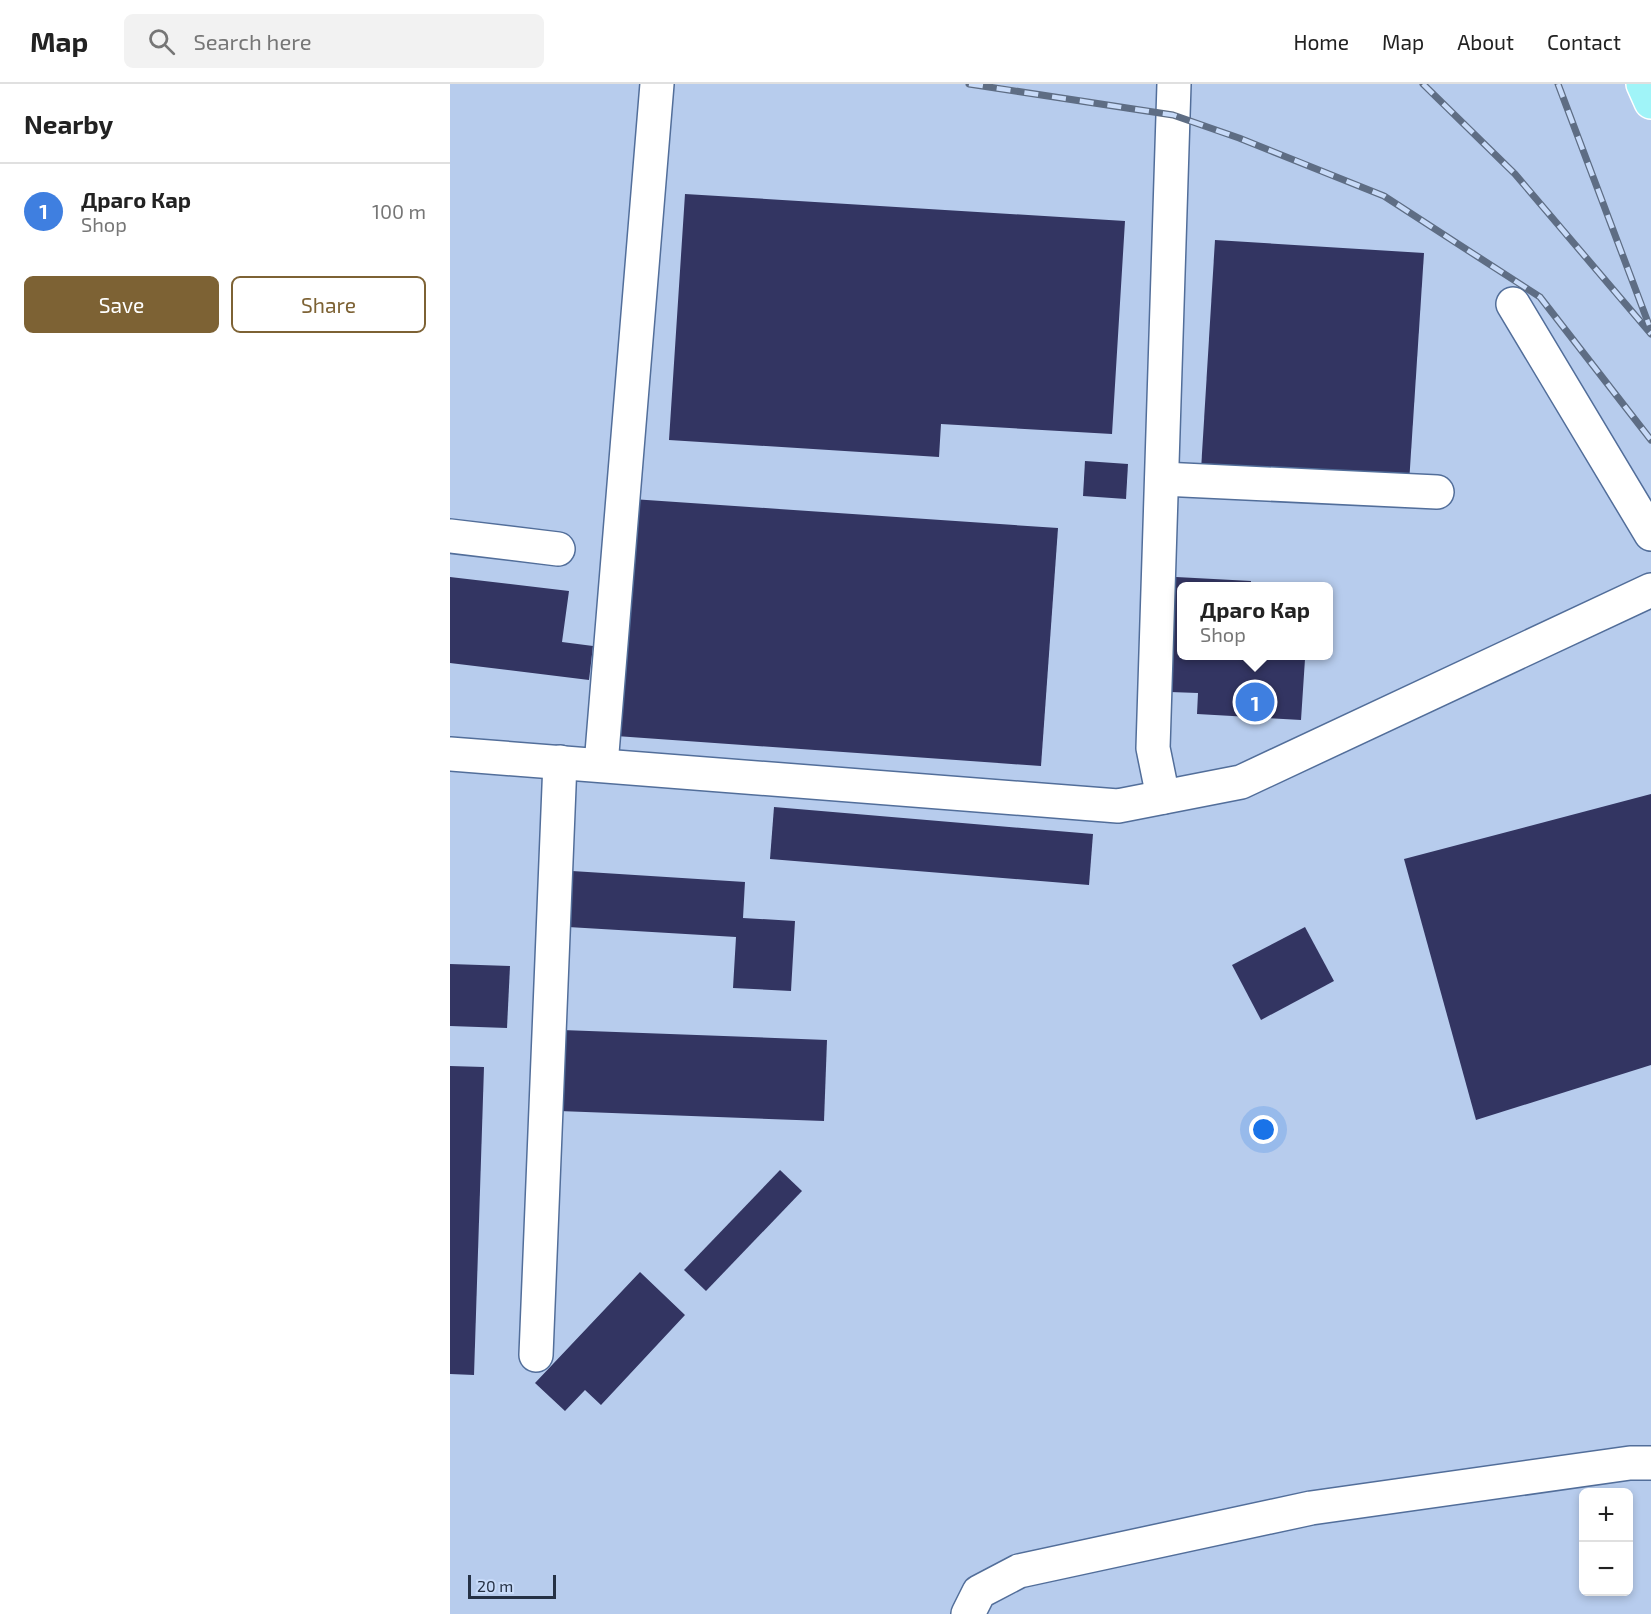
<!DOCTYPE html>
<html lang="en">
<head>
<meta charset="utf-8">
<style>
  :root { --surface:#fff; --page:#f2f2f2; --text:#222; --muted:#767676; --line:#e0e0e0; --accent:#7d6234 }
  body { margin:0; font-family:"Exo 2",sans-serif; background:var(--page); color:var(--text) }
  .controls { position:absolute; right:18px; bottom:18px; display:grid; overflow:hidden; border-radius:9px; box-shadow:0 3px 9px #0003 }
  .controls button { width:54px; height:54px; display:grid; place-items:center; padding:0; border:0; border-bottom:2px solid var(--line); background:var(--surface); color:var(--text); font:30px sans-serif }
  .scale { position:absolute; left:18px; bottom:15px; width:88px; box-sizing:border-box; padding-left:6px; border:3px solid #253145; border-top:0; font-size:16px; line-height:21px; white-space:nowrap; color:#253145; -webkit-text-stroke:4px #c8dbf9; paint-order:stroke }
  .you { position:absolute; left:814px; top:1046px; width:21px; height:21px; margin:-15px; border:4px solid #fff; border-radius:50%; background:#1a73e8; box-shadow:0 0 0 9px #1a73e833 }
  .badge { display:grid; place-items:center; width:39px; height:39px; border-radius:50%; background:var(--accent); color:#fff; font-size:20px; font-weight:700 }
  .pin { position:absolute; translate:-50% -50%; border:3px solid #fff; box-shadow:0 2px 6px #0006 }
  .popup { position:absolute; left:727px; top:498px; width:156px; height:78px; box-sizing:border-box; display:grid; place-content:center; border-radius:9px; background:var(--surface); filter:drop-shadow(0 2px 4px #0005); font-size:20px; white-space:nowrap; color:var(--muted) }
  .popup b { font-size:22px; color:var(--text) }
  .popup::after { content:''; position:absolute; left:50%; top:100%; margin-left:-12px; border:12px solid transparent; border-top-color:var(--surface) }
  .list { margin:0; padding:0; list-style:none }
  h2 { display:flex; justify-content:space-between; align-items:center; height:78px; margin:0; padding:0 24px; font-size:26px }
  h2 small { font-size:20px; font-weight:400; color:var(--muted) }
  .list li { display:grid; grid-template-columns:39px 1fr auto; gap:18px; align-items:center; box-sizing:border-box; height:96px; padding:0 24px; border-top:2px solid var(--line) }
  .list b { display:block; font-size:22px; white-space:nowrap }
  .list p { margin:0; font-size:20px; white-space:nowrap; color:var(--muted) }
  .list em { font-size:20px; font-style:normal; color:var(--muted) }
  .actions { display:flex; gap:12px; padding:18px 24px }
  .actions a { flex:1; padding:14px 0; border:2px solid var(--accent); border-radius:9px; text-align:center; font-size:21px; color:var(--accent) }
  .actions .main { background:var(--accent); color:#fff }
  .icon { flex:none; width:33px; height:33px; fill:none; stroke:currentColor; stroke-width:2; stroke-linecap:round; stroke-linejoin:round }
  .map { position:relative; flex:none; width:1201px; height:1530px; overflow:hidden }
  header { display:flex; align-items:center; gap:36px; box-sizing:border-box; height:84px; padding:0 30px; background:var(--surface); border-bottom:2px solid var(--line) }
  header strong { font-size:28px }
  nav { display:flex; gap:33px; margin-inline-start:auto; font-size:21px }
  .search { width:420px; height:54px; background:var(--page); display:flex; align-items:center; gap:15px; box-sizing:border-box; padding:0 21px; border-radius:9px; color:var(--muted); font-size:22px }
  main { display:flex }
  aside { flex:1; background:var(--surface) }
  .map>svg:first-child { display:block }
  .built { fill:#b7cced; fill-rule:evenodd }
  .building { fill:#333562 }
  .lines { fill:none; stroke-linecap:round; stroke-linejoin:round }
  .minor-casing { stroke:#526e9a; stroke-width:36 }
  .major-casing { stroke:#fff; stroke-width:36 }
  .minor { stroke:#fff; stroke-width:33 }
  .major { stroke:#a0f4f8; stroke-width:33 }
  .rail-casing { stroke:#5e6d84; stroke-width:7 }
  .rail { stroke:#c8dbf9; stroke-width:4.5; stroke-dasharray:14; stroke-linecap:butt }
</style>
</head>
<body>
<header>
<strong>Map</strong>
<div class="search"><svg class="icon" aria-label="search" viewBox="0 0 24 24"><circle cx="10" cy="10" r="6"/><path d="M15 15l6 6"/></svg>Search here</div>
<nav><a>Home</a><a>Map</a><a>About</a><a>Contact</a></nav>
</header>
<main>
<aside>
<h2>Nearby<small></small></h2>
<ul class="list">
<li><span class="badge" style="background:#3f7fe0">1</span><div><b>Драго Кар</b><p>Shop</p></div><em>100 m</em></li>
</ul>
<div class="actions"><a class="main">Save</a><a>Share</a></div>
</aside>
<div class="map">
<svg width="1201" height="1530" viewBox="0 0 1201 1530">
  <rect width="100%" height="100%" fill="#c8dbf9"/>
  <path class="built" d="M0 0H1201V1530H0ZM732 502H878V572H732ZM1134 1408H1178V1508H1134Z"/>
  <g class="building">
    <polygon points="235,110 675,137 662,350 491,340 489,373 219,356"/>
    <polygon points="765,156 974,169 959,399 751,386"/>
    <polygon points="635,377 678,380 676,415 633,412"/>
    <polygon points="182,415 608,444 591,682 166,652"/>
    <polygon points="0,493 119,507 112,558 143,562 139,596 0,579"/>
    <polygon points="726,493 801,497 801,502 732,502 732,572 797,572 855,575 851,636 747,630 748,609 720,608"/>
    <polygon points="1201,710 1201,981 1026,1036 954,775"/>
    <polygon points="324,723 643,750 639,801 320,775"/>
    <polygon points="122,787 295,798 293,834 345,837 341,907 283,904 286,853 118,843"/>
    <polygon points="855,843 884,897 811,936 782,881"/>
    <polygon points="0,880 60,882 57,944 0,942"/>
    <polygon points="112,946 377,956 374,1037 109,1027"/>
    <polygon points="0,982 34,983 24,1291 0,1290"/>
    <polygon points="330,1086 352,1107 256,1207 234,1186"/>
    <polygon points="190,1188 235,1231 151,1321 135,1306 115,1327 85,1299"/>
  </g>
  <g class="lines">
    <g class="minor-casing">
      <g id="minor">
        <polyline points="1063,220 1201,450"/>
        <polyline points="712,395 987,408"/>
        <polyline points="0,452 108,465"/>
        <polyline points="0,670 668,722 791,698 1201,506"/>
        <polyline points="151,681 207,0"/>
        <polyline points="713,713 703,664 724,0"/>
        <polyline points="86,1271 110,678"/>
        <polyline points="518,1530 529,1508 569,1487 861,1424 1180,1379 1201,1379"/>
      </g>
    </g>
    <g class="major-casing">
      <polyline id="major" points="1193,0 1201,18"/>
    </g>
    <use href="#minor" class="minor"/>
    <use href="#major" class="major"/>
    <g class="rail-casing">
      <g id="rail">
        <polyline points="519,0 723,31 789,54 934,112 1090,213 1201,356"/>
        <polyline points="973,0 1065,90 1201,250"/>
        <polyline points="1108,0 1199,241"/>
      </g>
    </g>
    <use href="#rail" class="rail"/>
  </g>
</svg>
<div class="controls">
<button>+</button>
<button>−</button>
</div>
<div class="scale">20 m</div>
<div class="you"></div>
<div class="pin badge" style="left:805px;top:618px;background:#3f7fe0">1</div>
<div class="popup"><b>Драго Кар</b>Shop</div>
</div>
</main>
</body>
</html>
